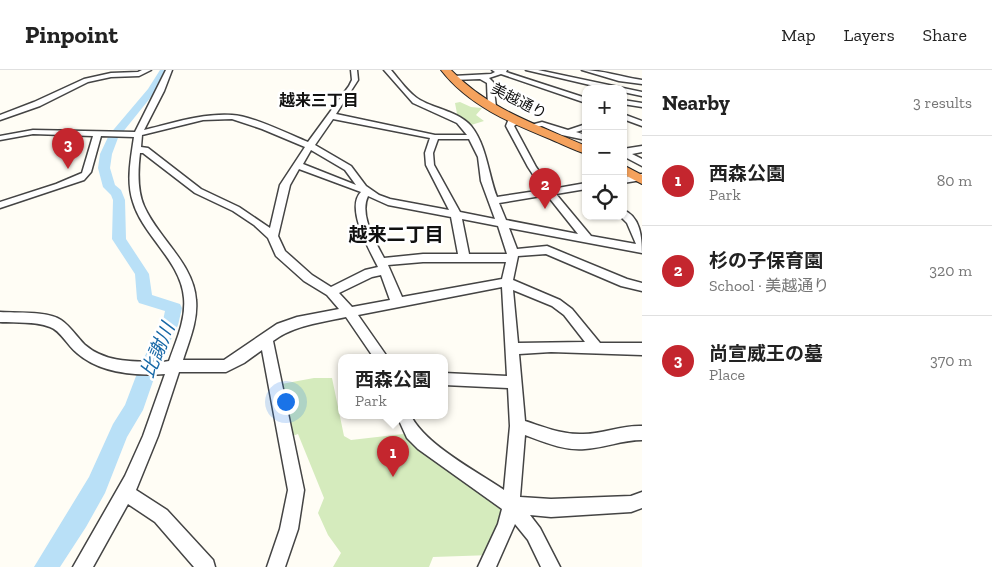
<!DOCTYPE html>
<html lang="en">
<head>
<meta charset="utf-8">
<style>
  :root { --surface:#fff; --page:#f6f6f6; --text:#222; --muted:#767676; --line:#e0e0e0; --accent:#c4262e }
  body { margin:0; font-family:"Zilla Slab","Noto Sans JP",serif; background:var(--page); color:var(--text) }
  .controls { position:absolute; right:15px; top:15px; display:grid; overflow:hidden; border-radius:10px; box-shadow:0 1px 4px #0004 }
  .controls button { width:45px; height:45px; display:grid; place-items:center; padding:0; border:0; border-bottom:1px solid var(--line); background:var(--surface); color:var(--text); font:25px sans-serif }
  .you { position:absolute; left:285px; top:331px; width:18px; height:18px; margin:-12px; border:4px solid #fff; border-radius:50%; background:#1a73e8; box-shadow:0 0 0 8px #1a73e833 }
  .badge { display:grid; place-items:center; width:32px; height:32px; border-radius:50%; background:var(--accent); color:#fff; font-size:16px; font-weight:700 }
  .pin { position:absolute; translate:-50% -41px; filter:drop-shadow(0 1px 2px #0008) }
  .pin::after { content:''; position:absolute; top:26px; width:18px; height:15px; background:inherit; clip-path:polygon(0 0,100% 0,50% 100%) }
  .popup { position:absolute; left:338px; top:284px; width:110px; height:65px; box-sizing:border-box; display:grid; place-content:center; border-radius:10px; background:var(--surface); filter:drop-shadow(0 1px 4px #0005); font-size:16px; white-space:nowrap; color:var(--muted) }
  .popup b { font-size:19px; color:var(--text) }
  .popup::after { content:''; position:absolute; left:50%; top:100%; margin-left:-10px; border:10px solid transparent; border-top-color:var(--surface) }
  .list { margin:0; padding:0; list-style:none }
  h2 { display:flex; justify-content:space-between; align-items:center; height:65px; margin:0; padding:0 20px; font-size:21px }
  h2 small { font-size:16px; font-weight:400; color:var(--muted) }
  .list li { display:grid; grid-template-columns:32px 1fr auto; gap:15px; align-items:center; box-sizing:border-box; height:90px; padding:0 20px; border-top:1px solid var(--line) }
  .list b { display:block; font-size:19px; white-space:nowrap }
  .list p { margin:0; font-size:16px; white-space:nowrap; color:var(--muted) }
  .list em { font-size:16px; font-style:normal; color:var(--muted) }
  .icon { flex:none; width:28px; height:28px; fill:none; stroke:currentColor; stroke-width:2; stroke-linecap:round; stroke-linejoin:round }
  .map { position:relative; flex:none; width:642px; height:497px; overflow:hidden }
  header { display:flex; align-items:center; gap:30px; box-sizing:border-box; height:70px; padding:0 25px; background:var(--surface); border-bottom:1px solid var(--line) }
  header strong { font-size:24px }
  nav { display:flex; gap:28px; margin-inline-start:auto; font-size:18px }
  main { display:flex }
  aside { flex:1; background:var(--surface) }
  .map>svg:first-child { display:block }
  .green { fill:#d5ebbd }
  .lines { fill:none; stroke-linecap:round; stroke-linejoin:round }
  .river { fill:#b9e0f7; fill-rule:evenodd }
  .minor-casing { stroke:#444; stroke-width:3 }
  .highway-casing { stroke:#222; stroke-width:2 }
  .minor { fill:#fff; fill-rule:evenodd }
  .highway { fill:#f5a25d; fill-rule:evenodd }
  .labels { text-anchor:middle; stroke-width:5; stroke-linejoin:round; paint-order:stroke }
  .far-street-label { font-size:15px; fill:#111; stroke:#fff }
  .far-neighbourhood-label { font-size:16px; font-weight:bold; fill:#111; stroke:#fff }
  .neighbourhood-label { font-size:19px; font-weight:bold; fill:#111; stroke:#fff }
  .water-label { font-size:19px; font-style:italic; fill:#1768a6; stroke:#fff }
</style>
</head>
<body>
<header>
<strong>Pinpoint</strong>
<nav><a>Map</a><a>Layers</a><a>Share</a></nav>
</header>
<main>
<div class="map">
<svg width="642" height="497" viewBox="0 0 642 497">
  <rect width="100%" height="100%" fill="#fffdf5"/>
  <g class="green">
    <polygon points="460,32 471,37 482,38 476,45 484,51 468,56 458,49 455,33"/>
    <polygon points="314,308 332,308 344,366 351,370 412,363 511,435 492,485 433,487 429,497 333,497 341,483 328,465 318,443 324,428 298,364 287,368 276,315"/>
  </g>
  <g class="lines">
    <polygon class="river" points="160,0 168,0 155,22 118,68 112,84 110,98 115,115 121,120 125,130 126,169 149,204 152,225 180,234 182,238 178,255 159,294 143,340 127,367 105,423 86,457 60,497 34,497 89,407 113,354 125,335 141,293 162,255 165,241 139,233 137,229 135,204 112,169 113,130 111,125 103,117 98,98 100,84 109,65 148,19"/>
    <g class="minor-casing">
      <g id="minor">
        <polygon points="142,0 151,0 139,6 111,7 88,12 40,36 0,50 0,45 34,32 84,9 111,3 138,2"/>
        <path d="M166 0H172L164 21 144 60C173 53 202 43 232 45 253 46 288 64 308 72L349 16 352 10 351 0H357L358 10 336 44 435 65H467L457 53 413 33 384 0H391C399 9 409 24 420 30 436 39 459 42 471 56 487 76 488 104 497 127L543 120 528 97 506 56 508 51 518 48 522 50 514 56 536 97 552 119 586 113V119L556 124 591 166 636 174 627 153 620 146H623V140C640 146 642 167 642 183L509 158 517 179 547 176 627 209 642 213V221L621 216 546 184 518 186 513 210 560 230 572 239 600 273H642V285L551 282 519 284 525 351C544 357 563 365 583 364 603 364 622 355 642 356V370C622 370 604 378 585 379 564 381 544 372 525 365L520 427 551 429 631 426 642 422V438L631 442 551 447 530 445 540 458 560 497H541L528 470 515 454 496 497H478L498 454 502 439 418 379 407 368 397 346H411C426 375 476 401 504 420L510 356 508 318 444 315V303L507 306 502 217 358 245 388 288H374L346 247C320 253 295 255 273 271L304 420 298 459 285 497H267L280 459 288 420 262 280 244 293 226 302H179L158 366 136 420 167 440 213 490 215 497H194L155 452 128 434 93 497H73L125 406 143 366 165 304C136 306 100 303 77 283 68 276 60 260 50 257 34 251 16 253 0 252V242C16 243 48 241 61 250 70 256 77 267 85 275 107 294 136 291 163 292L169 291C176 271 186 250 184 228 181 191 143 166 133 132 126 111 131 88 134 67L101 66 91 102 84 110 0 138V132L56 114 82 103 93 66 33 64 0 70V66L33 60 135 62ZM232 49 262 59 305 77 280 115 270 158 239 137 201 119 148 78 141 77 142 65 203 50ZM333 49 430 68 425 83 426 95 449 140 390 129 379 125 366 116 351 96 315 75ZM438 69H469L478 87 481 111 495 149 460 142 434 95 433 83ZM311 80 345 100 356 115 303 94ZM140 83H143L195 123 233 141 254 155 268 168 276 186 304 211 327 225 339 239 297 247 277 254 224 290H183C189 271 198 251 196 230 194 194 158 168 144 136 137 120 138 100 140 83ZM299 99 361 122C345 138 370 181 378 197L365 200 331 217 312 205 285 181 278 166 290 115ZM547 125 578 164 506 150 499 133ZM368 126 388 135 451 147 458 184H423L384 188C375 171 359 145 368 126ZM462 149 498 156 507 184H469ZM423 192H506L502 209 402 227 388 195ZM381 205 390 230 352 237 339 223 372 207ZM513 220 552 236 564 245 585 272 518 273Z"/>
        <polygon points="492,0 507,0 506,2 586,28 586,33 501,4 489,8 493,12 496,37 492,39 488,37 487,13 480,9 453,10 450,8 453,6 491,4 495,2"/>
        <polygon points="526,0 538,0 642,22 642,26 623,22 623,19 607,19"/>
        <path d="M582 0C602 0 622 7 642 10V14L619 11Z"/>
        <polygon points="623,30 642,33 642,37 623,34"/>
        <polygon points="623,44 642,51 642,56 623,49"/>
        <polygon points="542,52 568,60 586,54 586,59 576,62 586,65 586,70 562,65 542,56 531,58 527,56"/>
        <polygon points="642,76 642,82 632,84 642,89 642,96 623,86 623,79"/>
        <polygon points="642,104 642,110 623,113 623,107"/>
      </g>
    </g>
    <g class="highway-casing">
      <g id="highway">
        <path d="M441 0H451C488 39 538 55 586 76V84C574 80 562 74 550 69 510 53 468 35 441 0Z"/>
        <polygon points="623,95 642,105 642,114 623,104"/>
      </g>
    </g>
    <use href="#minor" class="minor"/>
    <use href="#highway" class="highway"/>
  </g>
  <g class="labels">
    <g class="far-street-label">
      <text transform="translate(519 31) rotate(27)" y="5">美越通り</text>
    </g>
    <g class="far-neighbourhood-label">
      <text x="319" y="36">越来三丁目</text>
    </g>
    <g class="neighbourhood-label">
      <text x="396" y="171">越来二丁目</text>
    </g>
    <g class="water-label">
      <text transform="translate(157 280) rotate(-67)" y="7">比謝川</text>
    </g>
  </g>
</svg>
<div class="controls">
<button>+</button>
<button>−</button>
<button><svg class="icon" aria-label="locate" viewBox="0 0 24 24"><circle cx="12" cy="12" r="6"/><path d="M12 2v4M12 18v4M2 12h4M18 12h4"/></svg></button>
</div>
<div class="you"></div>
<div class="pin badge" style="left:393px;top:407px">1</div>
<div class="popup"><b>西森公園</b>Park</div>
<div class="pin badge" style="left:545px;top:139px">2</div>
<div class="pin badge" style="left:68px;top:99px">3</div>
</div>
<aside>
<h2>Nearby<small>3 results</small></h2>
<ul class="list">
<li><span class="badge">1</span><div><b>西森公園</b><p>Park</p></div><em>80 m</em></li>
<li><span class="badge">2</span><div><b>杉の子保育園</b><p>School · 美越通り</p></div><em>320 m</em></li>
<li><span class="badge">3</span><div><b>尚宣威王の墓</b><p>Place</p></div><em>370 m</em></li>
</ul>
</aside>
</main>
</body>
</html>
